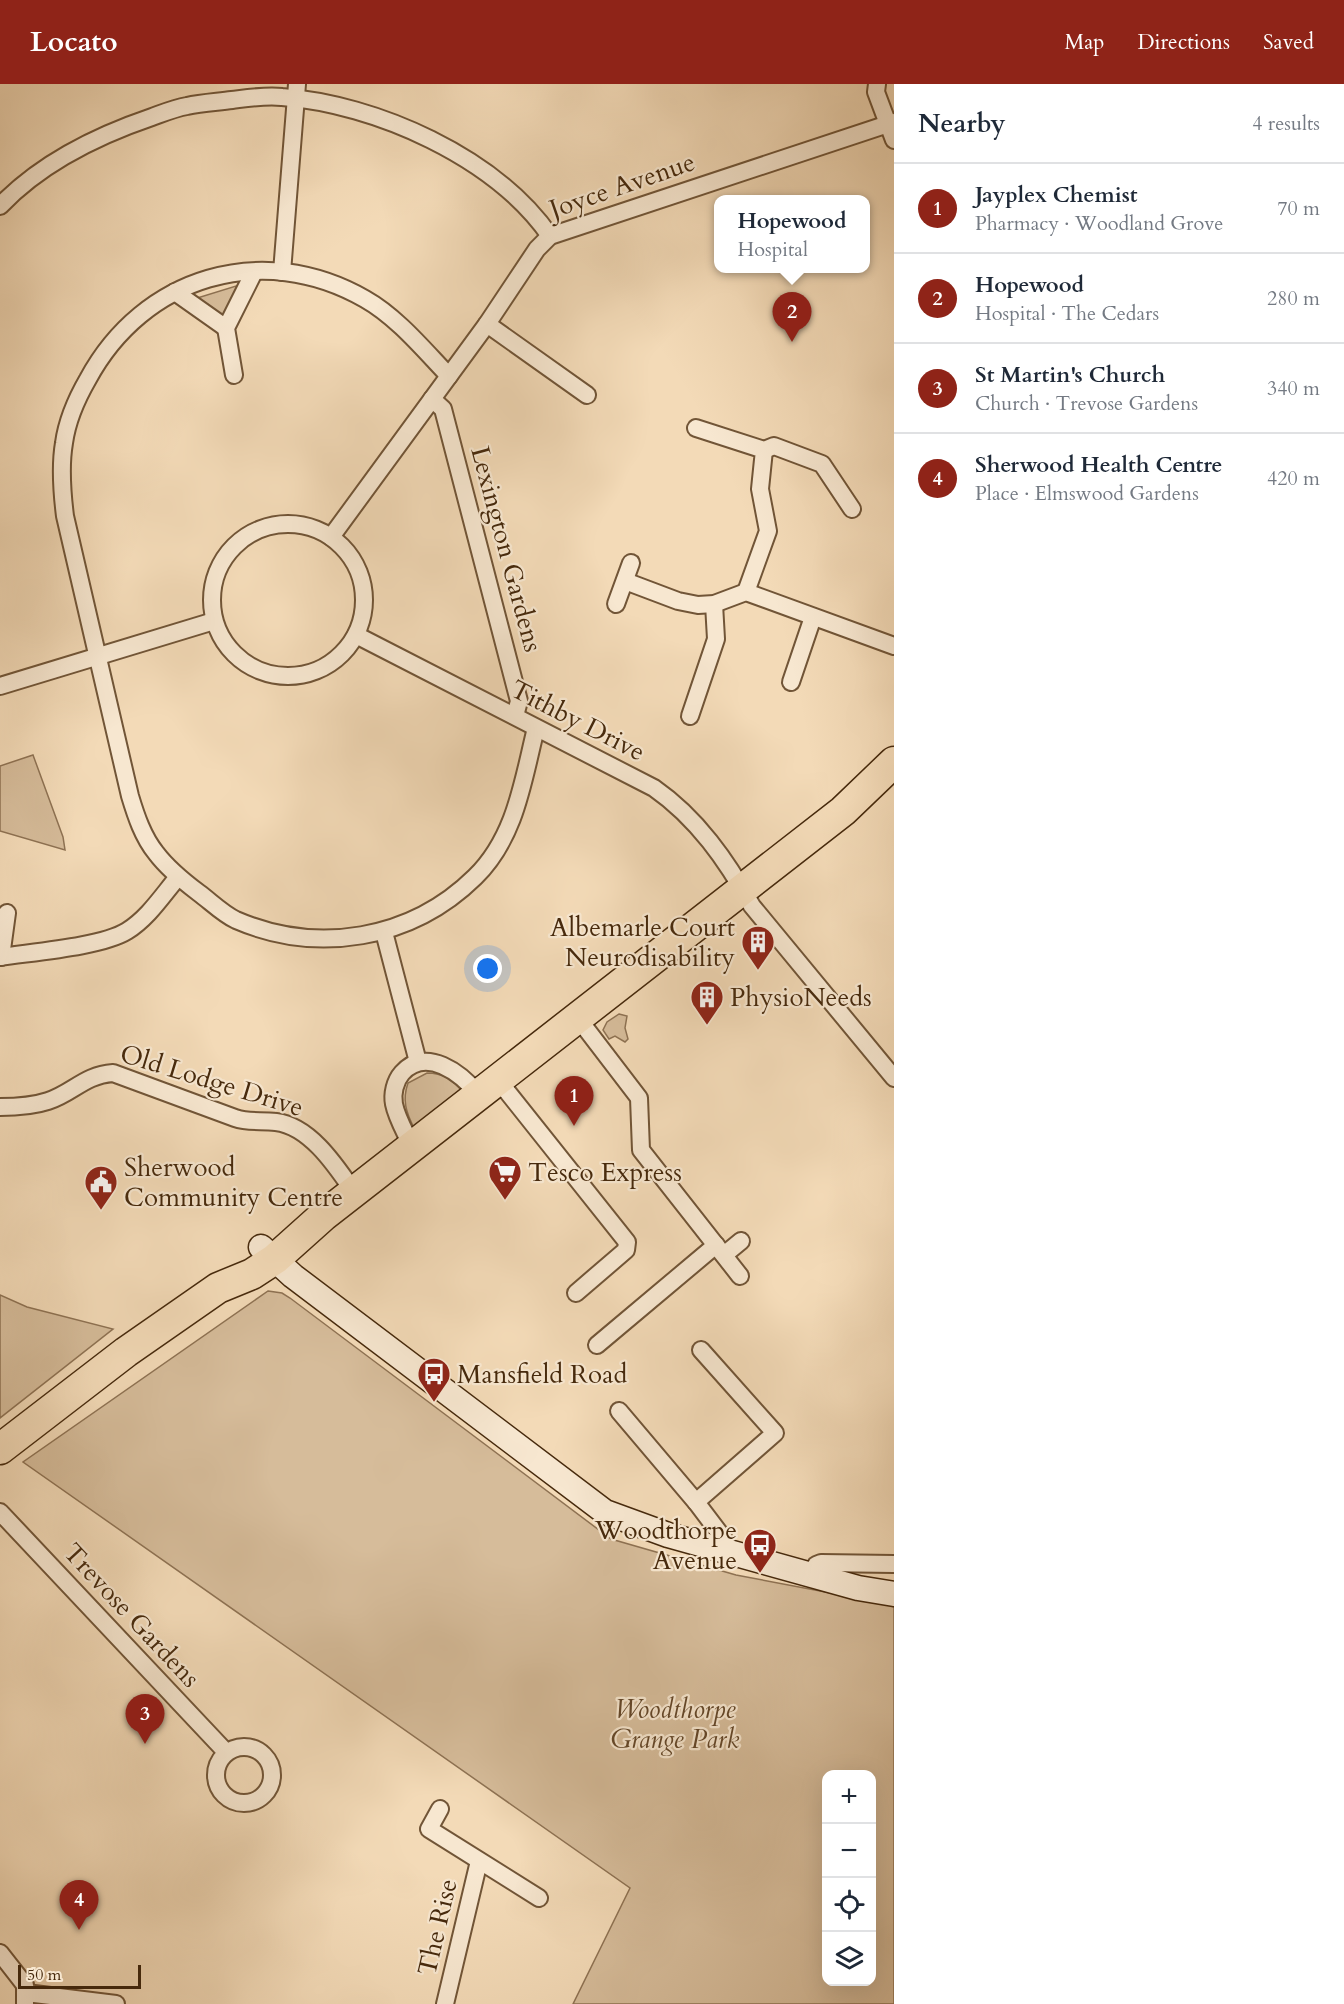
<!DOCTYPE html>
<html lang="en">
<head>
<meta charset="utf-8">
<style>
  :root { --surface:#fff; --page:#f6f6f7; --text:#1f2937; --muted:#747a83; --line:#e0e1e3; --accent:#8f2418 }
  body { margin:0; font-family:Cardo,serif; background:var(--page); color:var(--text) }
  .controls { position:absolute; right:18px; bottom:18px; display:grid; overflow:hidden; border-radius:12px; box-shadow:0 6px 24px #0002 }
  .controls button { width:54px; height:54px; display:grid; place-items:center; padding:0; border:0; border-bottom:2px solid var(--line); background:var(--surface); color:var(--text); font:30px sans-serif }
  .scale { position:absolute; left:18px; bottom:15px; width:123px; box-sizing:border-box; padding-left:6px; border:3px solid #46290c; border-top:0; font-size:16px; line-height:21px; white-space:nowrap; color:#46290c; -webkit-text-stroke:4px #f7e7d0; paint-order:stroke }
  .you { position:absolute; left:488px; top:885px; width:21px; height:21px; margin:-15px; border:4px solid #fff; border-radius:50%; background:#1a73e8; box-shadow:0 0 0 9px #1a73e833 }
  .badge { display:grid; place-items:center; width:39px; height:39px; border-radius:50%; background:var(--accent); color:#fff; font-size:20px; font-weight:700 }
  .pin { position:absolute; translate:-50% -50px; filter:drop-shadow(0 2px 3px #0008) }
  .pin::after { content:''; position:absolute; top:32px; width:21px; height:18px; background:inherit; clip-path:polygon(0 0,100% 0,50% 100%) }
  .popup { position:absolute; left:714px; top:111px; width:156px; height:78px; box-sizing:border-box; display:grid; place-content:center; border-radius:12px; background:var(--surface); filter:drop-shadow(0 2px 4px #0005); font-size:20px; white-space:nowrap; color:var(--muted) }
  .popup b { font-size:22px; color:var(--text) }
  .popup::after { content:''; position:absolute; left:50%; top:100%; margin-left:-12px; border:12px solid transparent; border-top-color:var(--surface) }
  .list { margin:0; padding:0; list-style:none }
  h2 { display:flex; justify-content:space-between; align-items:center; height:78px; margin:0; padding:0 24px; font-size:26px }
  h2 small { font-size:20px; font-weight:400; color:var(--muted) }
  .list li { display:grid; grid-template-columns:39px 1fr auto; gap:18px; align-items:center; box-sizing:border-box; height:90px; padding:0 24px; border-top:2px solid var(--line) }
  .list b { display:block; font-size:22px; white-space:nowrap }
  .list p { margin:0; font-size:20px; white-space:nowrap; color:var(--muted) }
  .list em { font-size:20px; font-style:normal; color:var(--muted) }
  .icon { flex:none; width:33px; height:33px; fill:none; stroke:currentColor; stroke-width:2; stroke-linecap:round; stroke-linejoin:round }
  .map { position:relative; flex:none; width:894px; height:1920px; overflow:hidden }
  header { display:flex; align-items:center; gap:36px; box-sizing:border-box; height:84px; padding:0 30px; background:var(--accent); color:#fff }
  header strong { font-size:28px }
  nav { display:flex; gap:33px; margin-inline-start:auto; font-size:21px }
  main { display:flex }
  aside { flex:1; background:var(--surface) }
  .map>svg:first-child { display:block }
  .green { fill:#d6bc9a; stroke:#8e7253; stroke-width:1.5; fill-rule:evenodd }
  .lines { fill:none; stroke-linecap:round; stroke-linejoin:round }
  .street-casing { stroke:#715537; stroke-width:20 }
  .secondary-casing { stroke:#46290c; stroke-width:27 }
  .highway-casing { stroke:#46290c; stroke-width:33 }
  .street { stroke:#f7e7d0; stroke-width:16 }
  .secondary { stroke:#f7e7d0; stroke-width:24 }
  .highway { stroke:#f3dab7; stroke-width:30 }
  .labels { text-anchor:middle; stroke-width:4.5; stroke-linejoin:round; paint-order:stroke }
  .street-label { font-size:26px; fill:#46290c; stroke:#f7e7d0 }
  .poi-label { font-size:26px; fill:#46290c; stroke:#f7e7d0; text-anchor:start }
  .park-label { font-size:26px; font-style:italic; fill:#634628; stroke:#f7e7d0 }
</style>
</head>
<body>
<header>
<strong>Locato</strong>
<nav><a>Map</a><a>Directions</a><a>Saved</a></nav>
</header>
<main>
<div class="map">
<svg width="894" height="1920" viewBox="0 0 894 1920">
  <rect width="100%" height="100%" fill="#f3dab7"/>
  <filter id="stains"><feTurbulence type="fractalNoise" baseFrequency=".00333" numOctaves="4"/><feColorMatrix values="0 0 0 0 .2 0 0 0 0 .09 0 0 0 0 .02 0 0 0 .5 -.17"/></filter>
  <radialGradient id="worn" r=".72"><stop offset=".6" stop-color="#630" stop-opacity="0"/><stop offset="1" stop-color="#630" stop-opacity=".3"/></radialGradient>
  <g class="green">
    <polygon points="236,202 240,205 225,232 220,233 194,215"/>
    <polygon points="33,671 63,753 65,766 0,747 0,682"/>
    <polygon points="619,930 627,932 625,944 628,955 625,958 615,952 609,955 603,946 607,938"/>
    <path d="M427 989C443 989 453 996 463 1008L414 1044C406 1028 402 1016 408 999Z"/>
    <path d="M268 1207 282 1209 290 1214 611 1455 736 1491 894 1521V1920H573L630 1804 23 1378ZM826 1690H872V1898H826Z"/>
    <polygon points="0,1211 27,1223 113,1245 0,1334"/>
  </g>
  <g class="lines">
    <g class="street-casing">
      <g id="street">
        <polyline points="877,0 876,8 894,56"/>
        <path d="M0 122C41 79 96 52 152 33 163 29 175 24 187 22 201 19 217 18 232 16 248 14 266 11 282 13 376 20 495 73 550 152"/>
        <polyline points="282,188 297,0"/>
        <polyline points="175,208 226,244"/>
        <polyline points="487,240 587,311"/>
        <polyline points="234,291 226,244 254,188"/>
        <path d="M449 292C424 266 397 233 365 215 262 156 143 193 88 295 77 314 67 337 64 359 60 382 62 408 65 432L130 712C136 732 143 753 156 769 168 785 183 797 199 809 210 817 223 830 236 836 317 871 411 856 475 793 516 753 523 696 536 644"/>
        <polyline points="432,315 443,325 519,617 515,632"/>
        <polyline points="696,344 764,366 760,405 768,447 746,508"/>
        <polyline points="764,366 774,362 822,380 852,425"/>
        <circle cx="288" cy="516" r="76"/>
        <polyline points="331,453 487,240 537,165 550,152 894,38"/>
        <polyline points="625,497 678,517 698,521 714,520 746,508 894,562"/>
        <polyline points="616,520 631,479"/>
        <path d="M356 551 654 704C697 734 727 777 752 822L894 994"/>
        <polyline points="791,598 813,533"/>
        <polyline points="0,602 214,537"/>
        <polyline points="690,632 716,555 714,520"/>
        <polyline points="384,848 418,978"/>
        <path d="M0 873C32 868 101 863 127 847 148 834 162 812 178 793"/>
        <polyline points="1,873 7,829"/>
        <polyline points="577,933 639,1014 641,1066 740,1192"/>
        <polyline points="498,996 627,1158 626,1166 576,1209"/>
        <path d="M0 1023C15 1023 33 1022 48 1017 73 1009 84 991 113 989L235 1034C249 1039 261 1036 276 1038 310 1042 336 1082 354 1108"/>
        <path d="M412 1063C406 1049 397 1035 394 1020 392 1010 395 997 402 989 426 962 461 989 479 1011"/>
        <polyline points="724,1171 741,1157"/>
        <polyline points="597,1261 716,1161"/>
        <polyline points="701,1266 775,1349 696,1418 724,1455 724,1465"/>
        <polyline points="619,1327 696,1418"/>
        <polyline points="0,1428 226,1668"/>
        <polyline points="812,1491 816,1481 821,1479 894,1480"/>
        <circle cx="244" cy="1691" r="28"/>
        <polyline points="440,1725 429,1745 539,1814"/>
        <polyline points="0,1869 25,1901 25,1919"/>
        <polyline points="26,1909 116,1920"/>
        <polyline points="445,1920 479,1777"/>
      </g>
    </g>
    <g class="secondary-casing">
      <polyline id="secondary" points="261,1163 293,1192 605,1428 668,1451 858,1504 894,1510"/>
    </g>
    <g class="highway-casing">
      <polyline id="highway" points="0,1365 126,1268 218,1204 252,1190 275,1175 323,1132 843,727 894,678"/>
    </g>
    <use href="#street" class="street"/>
    <use href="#secondary" class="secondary"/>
    <use href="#highway" class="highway"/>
  </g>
  <defs>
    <g id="building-pin" transform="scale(1.725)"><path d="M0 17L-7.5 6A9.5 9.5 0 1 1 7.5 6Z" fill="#8f2418" stroke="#f7e7d0"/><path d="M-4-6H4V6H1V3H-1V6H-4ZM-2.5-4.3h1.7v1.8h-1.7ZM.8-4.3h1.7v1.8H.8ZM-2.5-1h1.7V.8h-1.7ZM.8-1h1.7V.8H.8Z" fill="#fff"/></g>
    <g id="supermarket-pin" transform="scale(1.725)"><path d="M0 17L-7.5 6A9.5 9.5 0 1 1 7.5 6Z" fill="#8f2418" stroke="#f7e7d0"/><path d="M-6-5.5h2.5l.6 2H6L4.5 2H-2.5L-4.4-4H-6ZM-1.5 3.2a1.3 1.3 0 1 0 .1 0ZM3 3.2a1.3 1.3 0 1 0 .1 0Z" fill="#fff"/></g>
    <g id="civic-pin" transform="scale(1.725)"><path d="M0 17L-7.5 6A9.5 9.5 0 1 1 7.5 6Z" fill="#8f2418" stroke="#f7e7d0"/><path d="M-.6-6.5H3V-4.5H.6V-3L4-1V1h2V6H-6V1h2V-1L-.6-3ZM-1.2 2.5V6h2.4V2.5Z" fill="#fff"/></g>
    <g id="bus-pin" transform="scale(1.725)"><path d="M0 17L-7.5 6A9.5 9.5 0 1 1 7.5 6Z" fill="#8f2418" stroke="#f7e7d0"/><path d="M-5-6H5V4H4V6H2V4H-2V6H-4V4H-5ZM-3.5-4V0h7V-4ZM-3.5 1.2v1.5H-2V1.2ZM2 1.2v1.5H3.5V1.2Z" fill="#fff"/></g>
  </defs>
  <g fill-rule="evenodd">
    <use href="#building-pin" x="758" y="858"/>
    <use href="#building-pin" x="707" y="913"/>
    <use href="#supermarket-pin" x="505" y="1088"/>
    <use href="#civic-pin" x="101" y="1098"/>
    <use href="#bus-pin" x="434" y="1290"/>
    <use href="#bus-pin" x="760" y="1461"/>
  </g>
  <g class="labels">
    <g class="street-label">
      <text transform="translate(622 101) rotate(-19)" y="9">Joyce Avenue</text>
      <text transform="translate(507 465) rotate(75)" y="9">Lexington Gardens</text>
      <text transform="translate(578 636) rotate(27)" y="9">Tithby Drive</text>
      <text transform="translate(212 996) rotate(17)" y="9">Old Lodge Drive</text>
      <text transform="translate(132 1531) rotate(47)" y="9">Trevose Gardens</text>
      <text transform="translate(437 1843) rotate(-77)" y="9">The Rise</text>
    </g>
    <g class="poi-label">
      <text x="735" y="852" text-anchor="end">Albemarle Court<tspan x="735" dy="30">Neurodisability</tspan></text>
      <text x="730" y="922">PhysioNeeds</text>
      <text x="124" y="1092">Sherwood<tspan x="124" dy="30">Community Centre</tspan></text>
      <text x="528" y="1097">Tesco Express</text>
      <text x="457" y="1299">Mansfield Road</text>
      <text x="737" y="1455" text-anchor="end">Woodthorpe<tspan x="737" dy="30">Avenue</tspan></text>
    </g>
    <g class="park-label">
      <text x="675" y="1634">Woodthorpe<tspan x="675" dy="30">Grange Park</tspan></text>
    </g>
  </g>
  <rect width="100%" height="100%" filter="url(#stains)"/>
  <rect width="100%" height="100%" fill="url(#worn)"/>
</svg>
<div class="controls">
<button>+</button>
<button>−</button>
<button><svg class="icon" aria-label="locate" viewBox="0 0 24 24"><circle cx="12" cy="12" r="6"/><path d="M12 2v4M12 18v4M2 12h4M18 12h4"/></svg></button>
<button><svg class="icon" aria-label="layers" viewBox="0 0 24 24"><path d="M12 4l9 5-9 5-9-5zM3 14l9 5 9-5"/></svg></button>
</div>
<div class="scale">50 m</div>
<div class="you"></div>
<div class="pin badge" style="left:574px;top:1042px">1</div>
<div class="pin badge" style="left:792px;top:258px">2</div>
<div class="popup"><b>Hopewood</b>Hospital</div>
<div class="pin badge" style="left:145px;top:1660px">3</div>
<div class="pin badge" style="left:79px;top:1846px">4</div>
</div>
<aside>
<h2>Nearby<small>4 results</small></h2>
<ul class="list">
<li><span class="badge">1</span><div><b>Jayplex Chemist</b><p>Pharmacy · Woodland Grove</p></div><em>70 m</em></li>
<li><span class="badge">2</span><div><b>Hopewood</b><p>Hospital · The Cedars</p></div><em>280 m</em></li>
<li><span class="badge">3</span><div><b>St Martin's Church</b><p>Church · Trevose Gardens</p></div><em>340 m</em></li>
<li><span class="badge">4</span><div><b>Sherwood Health Centre</b><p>Place · Elmswood Gardens</p></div><em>420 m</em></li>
</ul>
</aside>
</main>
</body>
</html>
